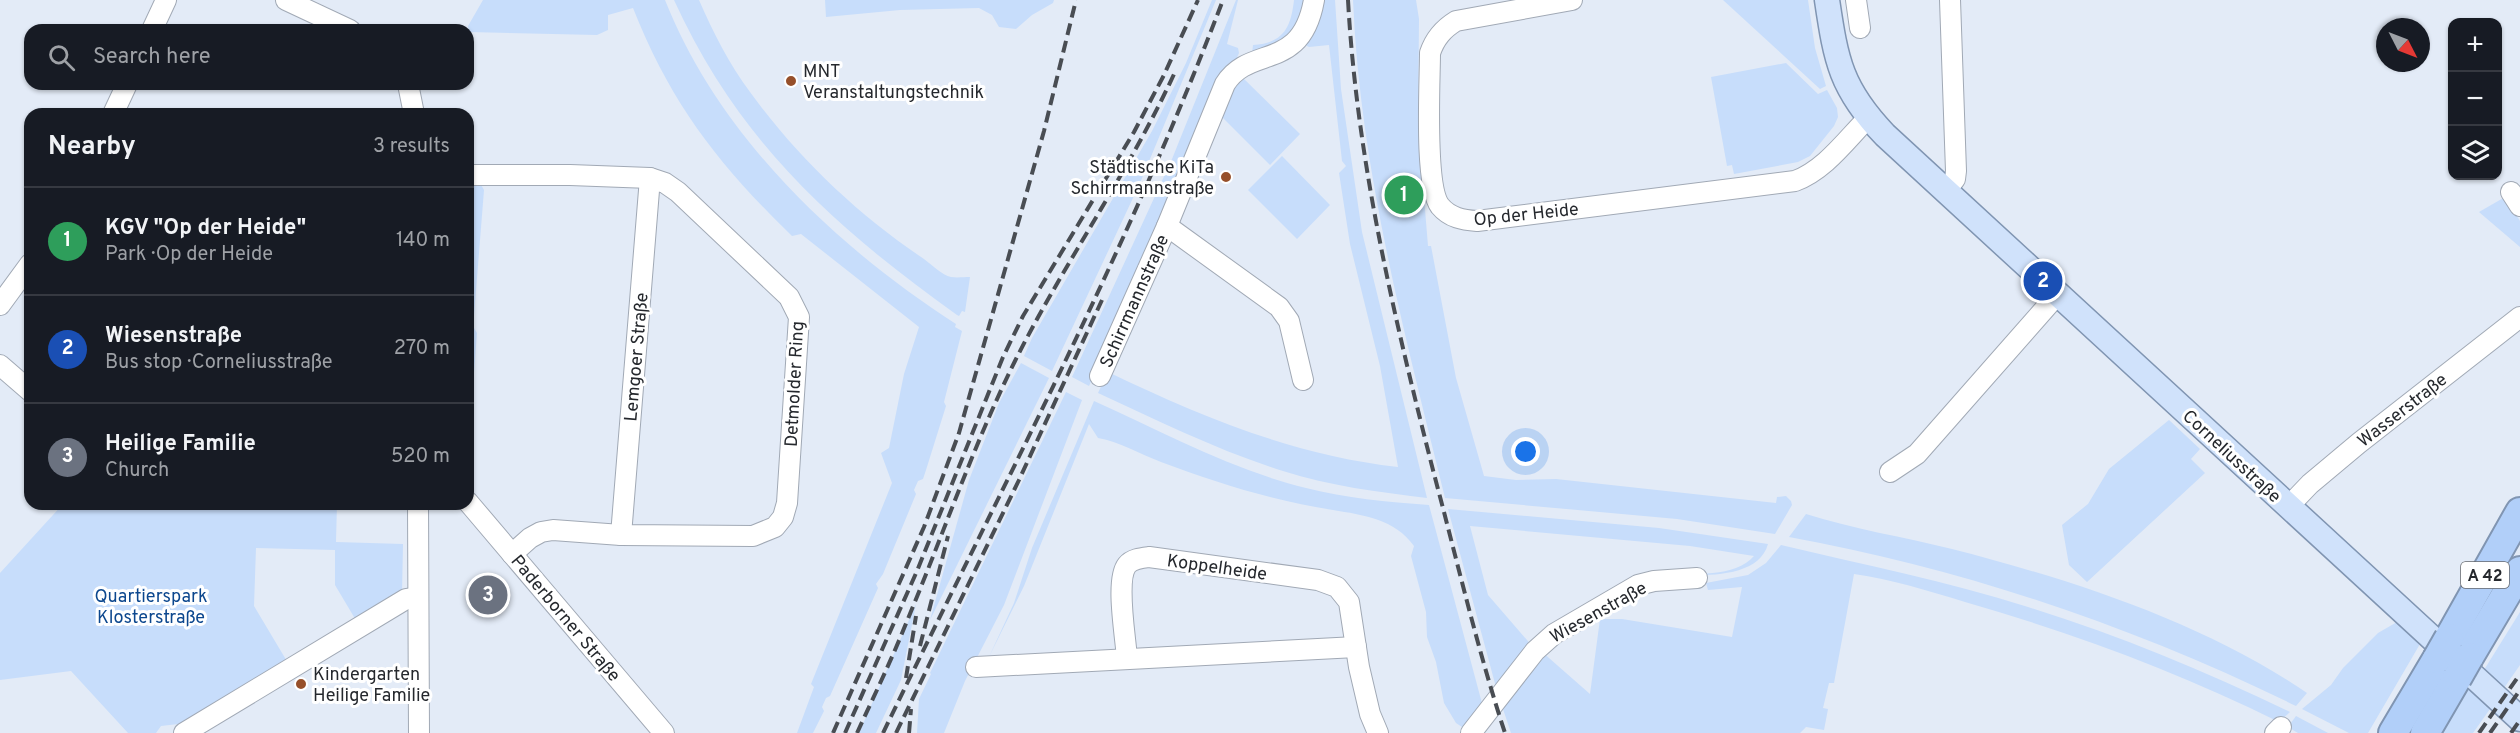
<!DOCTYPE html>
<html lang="en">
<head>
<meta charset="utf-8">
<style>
  :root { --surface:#171b24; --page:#20242c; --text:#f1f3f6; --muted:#9ea1a6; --line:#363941; --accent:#db2777 }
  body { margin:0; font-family:Overpass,sans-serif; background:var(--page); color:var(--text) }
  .controls { position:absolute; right:18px; top:18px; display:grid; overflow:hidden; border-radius:12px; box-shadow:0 2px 4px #0004 }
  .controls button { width:54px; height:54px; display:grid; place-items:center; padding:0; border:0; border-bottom:2px solid var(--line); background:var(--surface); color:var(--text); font:30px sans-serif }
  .compass { position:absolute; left:2376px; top:18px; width:54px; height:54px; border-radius:50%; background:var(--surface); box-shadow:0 2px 4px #0004; rotate:132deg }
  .you { position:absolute; left:1526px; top:452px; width:21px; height:21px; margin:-15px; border:4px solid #fff; border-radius:50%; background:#1a73e8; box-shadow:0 0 0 9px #1a73e833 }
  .badge { display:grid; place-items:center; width:39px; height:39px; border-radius:50%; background:var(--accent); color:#fff; font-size:20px; font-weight:700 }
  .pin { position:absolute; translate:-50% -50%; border:3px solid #fff; box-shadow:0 2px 6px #0006 }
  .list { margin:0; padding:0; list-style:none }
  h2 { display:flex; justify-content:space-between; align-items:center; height:78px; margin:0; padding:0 24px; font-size:26px }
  h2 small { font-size:20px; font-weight:400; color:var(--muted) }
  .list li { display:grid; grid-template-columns:39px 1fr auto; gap:18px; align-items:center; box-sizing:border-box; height:108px; padding:0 24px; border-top:2px solid var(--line) }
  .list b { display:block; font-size:22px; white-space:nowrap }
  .list p { margin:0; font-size:20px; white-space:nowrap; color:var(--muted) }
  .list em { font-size:20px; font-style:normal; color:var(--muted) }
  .icon { flex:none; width:33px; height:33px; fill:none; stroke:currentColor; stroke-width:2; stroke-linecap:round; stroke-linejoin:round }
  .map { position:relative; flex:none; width:2520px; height:733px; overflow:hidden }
  .search { position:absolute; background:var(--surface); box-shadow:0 2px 4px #0004; left:24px; top:24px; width:450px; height:66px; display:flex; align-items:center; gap:15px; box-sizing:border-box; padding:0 21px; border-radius:18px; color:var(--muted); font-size:22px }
  .panel { position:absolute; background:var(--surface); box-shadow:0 2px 4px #0004; left:24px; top:108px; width:450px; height:402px; border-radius:18px }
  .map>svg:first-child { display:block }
  .green { fill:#c7ddfb }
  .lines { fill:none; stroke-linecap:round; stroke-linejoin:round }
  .minor-casing { stroke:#a1a9b5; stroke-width:22 }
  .major-casing { stroke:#8095b2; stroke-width:27 }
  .highway-casing { stroke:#8095b2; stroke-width:32 }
  .minor { stroke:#fff; stroke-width:20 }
  .major { stroke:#d0e2fb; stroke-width:24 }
  .highway { stroke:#b1cff9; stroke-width:28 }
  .rail { stroke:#494d53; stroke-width:4; stroke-dasharray:12 6; stroke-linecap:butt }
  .highway-bridge-casing { stroke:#8095b2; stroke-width:32; stroke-linecap:butt }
  .highway-bridge { stroke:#b1cff9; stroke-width:28 }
  .poi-dot { fill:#964f2a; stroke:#fff; stroke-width:2 }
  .labels { text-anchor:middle; stroke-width:6; stroke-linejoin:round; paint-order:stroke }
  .shield { fill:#fff; stroke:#66686c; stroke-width:1.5 }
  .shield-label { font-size:16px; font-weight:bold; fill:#25282d }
  .poi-label { font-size:18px; fill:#25282d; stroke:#fff; text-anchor:start }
  .street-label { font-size:18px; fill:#25282d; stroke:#fff }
  .park-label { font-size:18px; fill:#0c478e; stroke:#fff }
</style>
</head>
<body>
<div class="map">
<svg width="2520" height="733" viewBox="0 0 2520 733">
  <rect width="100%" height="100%" fill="#e3ebf7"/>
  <g class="green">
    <path d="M483 0H665C719 136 835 246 956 324L955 327 962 331 944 402 946 406 926 470 923 479 918 481 914 490 916 494 883 574 876 584 878 588 830 696 826 698 822 707 824 711 813 733H797L814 687 811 684 892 483 881 453 889 448 904 374 919 327 801 234 792 236C718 164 671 104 633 8L608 15V30L597 35 469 32 468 26Z"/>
    <path d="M674 0H699C713 32 729 64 750 92 797 157 858 215 924 259 932 265 942 275 951 277 957 278 964 277 970 277L965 312 962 311 959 316 957 315C833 226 739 142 674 0Z"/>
    <polygon points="825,0 1054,0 1053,3 1032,15 1016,29 999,27 992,15 979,8 900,10 826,17"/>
    <polygon points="1212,0 1216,0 1140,183 1052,371 1024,356 1032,338 1152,131 1186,63"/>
    <polygon points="1236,0 1238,0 1227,44 1238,48 1239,53 1089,386 1072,377 1172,159"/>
    <path d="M1294 0H1307L1305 12 1287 41 1252 54 1253 45C1284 43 1291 27 1294 0Z"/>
    <path d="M1321 0H1335L1341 89 1362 232 1427 498C1378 492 1330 486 1283 471 1219 451 1159 421 1098 393L1108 372C1202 417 1293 455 1398 467L1380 366 1350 244 1339 173 1346 166 1342 161 1329 45 1309 47 1301 43Z"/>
    <path d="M1353 0H1416L1419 19 1418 124 1428 246H1431L1456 378 1484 476 1516 480 1556 479 1776 503 1777 497 1786 496 1791 501 1792 505 1775 534 1677 519 1445 498C1405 334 1360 170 1353 0Z"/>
    <polygon points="1723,0 1808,0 1815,48 1826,86 1820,89"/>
    <polygon points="1786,63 1818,94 1827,90 1837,108 1838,117 1834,126 1810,156 1798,162 1734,174 1732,165 1727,166 1711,77"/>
    <polygon points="1240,75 1300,134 1270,165 1219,114"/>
    <polygon points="1282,156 1330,205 1297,239 1248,190"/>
    <polygon points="468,183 480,183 484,190 474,316 471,321 468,321"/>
    <polygon points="2505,197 2520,221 2520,247 2479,212"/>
    <polygon points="468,327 474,328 477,333 468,451"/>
    <polygon points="1021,363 1049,378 930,620 969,480 999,403"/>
    <polygon points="1066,392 1082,400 1004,605 965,681 944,733 917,733 919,699 931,674 930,673"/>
    <path d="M1094 401C1163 432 1232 470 1306 488 1346 498 1387 502 1429 505L1483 707 1462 727 1456 723 1444 703 1436 662 1427 637 1426 612 1411 556 1414 546C1395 519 1363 515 1333 510 1274 501 1217 483 1161 462 1140 454 1120 442 1098 438L1089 424 1024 586 988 659 1014 603 1032 548Z"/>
    <polygon points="2169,420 2200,449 2191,459 2205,473 2087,582 2069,565 2062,525 2088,504 2109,469"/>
    <polygon points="63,504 337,504 336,542 403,544 402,594 357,622 335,585 335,550 256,548 254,606 288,663 187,723 161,726 156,733 128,733 71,671 0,680 0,573"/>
    <path d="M1448 509 1659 528 1768 544C1758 581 1695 575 1665 575 1693 573 1735 578 1754 556L1690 546 1470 526 1488 595 1533 647 1497 691Z"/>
    <path d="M1806 514C1853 529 1904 537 1952 549 2076 581 2202 622 2307 693L2296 706C2135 627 1965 569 1789 537Z"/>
    <path d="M1781 545C1864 565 1947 581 2028 607 2118 635 2205 671 2290 712L2279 722C2179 672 2073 633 1965 602 1929 591 1891 579 1854 574L1834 683H1829L1823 708 1828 709 1824 730 1806 727 1800 733H1511L1502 706 1541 651 1590 694 1600 619H1622L1732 637 1742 587 1708 590 1706 583 1748 575 1766 563Z"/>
    <polygon points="916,604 901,680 876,733 859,733"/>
    <polygon points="2520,612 2520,665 2504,688 2484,670"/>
    <polygon points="2397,622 2420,644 2368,733 2349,733 2302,709 2331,685 2343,668 2378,633"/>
    <polygon points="2468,688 2490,709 2473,733 2442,733"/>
    <polygon points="2296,716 2328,733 2298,733 2288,727"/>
  </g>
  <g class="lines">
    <g class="minor-casing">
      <g id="minor">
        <polyline points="286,0 350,30"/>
        <path d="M1572 0 1456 21C1443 29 1435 38 1430 53 1430 82 1424 185 1440 206 1450 218 1463 220 1477 221L1795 181C1825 170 1846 140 1868 118"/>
        <polyline points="1856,0 1860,28"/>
        <polyline points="152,30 166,0"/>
        <polyline points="408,84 414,114"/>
        <polyline points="113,114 127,84"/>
        <polyline points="468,175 570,175 650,178 665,183 678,192 789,297 799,317 787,503 783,517 775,527 753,536 621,535 553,530 541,532 530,538 512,554"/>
        <polyline points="1945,192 1955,179 1956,171 1950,0"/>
        <polyline points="2511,192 2520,206"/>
        <polyline points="1167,226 1279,307 1289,321 1303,380"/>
        <polyline points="0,305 30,264"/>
        <polyline points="0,365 30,391"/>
        <path d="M1100 376 1167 226 1225 84C1250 44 1301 73 1314 0"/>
        <polyline points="1890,472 1917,454 2057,295"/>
        <polyline points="468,502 664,733"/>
        <polyline points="418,504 419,733"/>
        <polyline points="2288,507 2310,484 2359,443 2520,317"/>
        <polyline points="621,535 650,178"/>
        <path d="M1127 659C1126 639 1115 580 1127 565 1132 559 1141 558 1149 557L1318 580 1337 587 1349 602 1359 667 1370 714 1378 733"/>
        <polyline points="976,667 1356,647"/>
        <polyline points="184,733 406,599 418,597"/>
        <polyline points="1471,733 1535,651 1554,634 1638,585 1654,581 1697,578"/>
        <polyline points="2275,733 2281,727"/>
      </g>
    </g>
    <g class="major-casing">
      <path id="major" d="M1827 0C1836 61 1841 89 1885 135L2520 719"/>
    </g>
    <g class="highway-casing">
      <g id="highway">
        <polyline points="2449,638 2520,512"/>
        <polyline points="2469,657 2520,571"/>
        <polyline points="2393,733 2437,659"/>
        <polyline points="2425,733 2457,678"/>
      </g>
    </g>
    <use href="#minor" class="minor"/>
    <use href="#major" class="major"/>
    <use href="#highway" class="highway"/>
    <g class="rail">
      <path d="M1348 0C1357 162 1394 317 1434 474 1457 560 1477 648 1505 733"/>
      <polyline points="920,646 948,536"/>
      <polyline points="906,678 916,616"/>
      <polyline points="833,733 924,527 959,433 1044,131 1076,0"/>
      <polyline points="845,733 917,571 1003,357 1023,316 1134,132 1164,75 1198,0"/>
      <path d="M857 733C874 696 892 659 907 621 943 535 973 446 1015 361 1064 263 1129 172 1175 72"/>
      <path d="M883 733C1000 491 1127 252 1223 0"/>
      <polyline points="896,733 1019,480 1102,300"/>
      <polyline points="909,733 911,709"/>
      <polyline points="2479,733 2520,674"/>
      <polyline points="2490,733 2520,690"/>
      <polyline points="2511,733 2520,720"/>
    </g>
    <g class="highway-bridge-casing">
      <g id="highway-bridge">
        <polyline points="2437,659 2449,638"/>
        <polyline points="2457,678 2469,657"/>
      </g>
    </g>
    <use href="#highway-bridge" class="highway-bridge"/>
  </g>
  <g class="poi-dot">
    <circle cx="791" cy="81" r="6"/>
    <circle cx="1226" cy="177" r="6"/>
    <circle cx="301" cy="684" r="6"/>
  </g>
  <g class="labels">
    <rect class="shield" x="2461" y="562" width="48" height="26" rx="4.5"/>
    <g class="shield-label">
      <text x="2485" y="581">A 42</text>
    </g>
    <g class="poi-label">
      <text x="803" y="77">MNT<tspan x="803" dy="21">Veranstaltungstechnik</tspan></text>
      <text x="1214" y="173" text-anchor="end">Städtische KiTa<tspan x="1214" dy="21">Schirrmannstraße</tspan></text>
      <text x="313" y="680">Kindergarten<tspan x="313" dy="21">Heilige Familie</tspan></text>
    </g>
    <g class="street-label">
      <text transform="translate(1526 214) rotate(-6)" y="6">Op der Heide</text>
      <text transform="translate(1134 301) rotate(-66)" y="6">Schirrmannstraße</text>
      <text transform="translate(636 357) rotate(-85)" y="6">Lemgoer Straße</text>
      <text transform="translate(794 384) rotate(-87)" y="6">Detmolder Ring</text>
      <text transform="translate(2402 410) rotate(-38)" y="6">Wasserstraße</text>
      <text transform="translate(2232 456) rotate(43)" y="6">Corneliusstraße</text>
      <text transform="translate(1217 567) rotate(8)" y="6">Koppelheide</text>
      <text transform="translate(1598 612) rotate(-29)" y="6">Wiesenstraße</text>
      <text transform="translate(566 618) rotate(50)" y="6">Paderborner Straße</text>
    </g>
    <g class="park-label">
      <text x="151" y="602">Quartierspark<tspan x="151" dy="21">Klosterstraße</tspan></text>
    </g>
  </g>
</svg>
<div class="controls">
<button>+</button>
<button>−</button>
<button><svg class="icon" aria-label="layers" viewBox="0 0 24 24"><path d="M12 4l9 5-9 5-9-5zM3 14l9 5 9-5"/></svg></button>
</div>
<svg class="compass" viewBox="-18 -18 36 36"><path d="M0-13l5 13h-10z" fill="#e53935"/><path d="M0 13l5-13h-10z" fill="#9ea1a6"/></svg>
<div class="you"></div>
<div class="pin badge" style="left:1404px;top:195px;background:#2e9e5b">1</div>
<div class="pin badge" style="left:2043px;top:281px;background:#1a4fb4">2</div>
<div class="pin badge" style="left:488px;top:595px;background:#6b7280">3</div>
<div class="search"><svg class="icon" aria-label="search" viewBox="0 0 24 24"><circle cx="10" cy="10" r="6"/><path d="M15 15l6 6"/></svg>Search here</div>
<section class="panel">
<h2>Nearby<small>3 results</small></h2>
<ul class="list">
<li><span class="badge" style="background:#2e9e5b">1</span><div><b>KGV &quot;Op der Heide&quot;</b><p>Park · Op der Heide</p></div><em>140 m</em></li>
<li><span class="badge" style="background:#1a4fb4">2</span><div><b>Wiesenstraße</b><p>Bus stop · Corneliusstraße</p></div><em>270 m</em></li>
<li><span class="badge" style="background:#6b7280">3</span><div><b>Heilige Familie</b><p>Church</p></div><em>520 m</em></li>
</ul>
</section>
</div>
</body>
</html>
